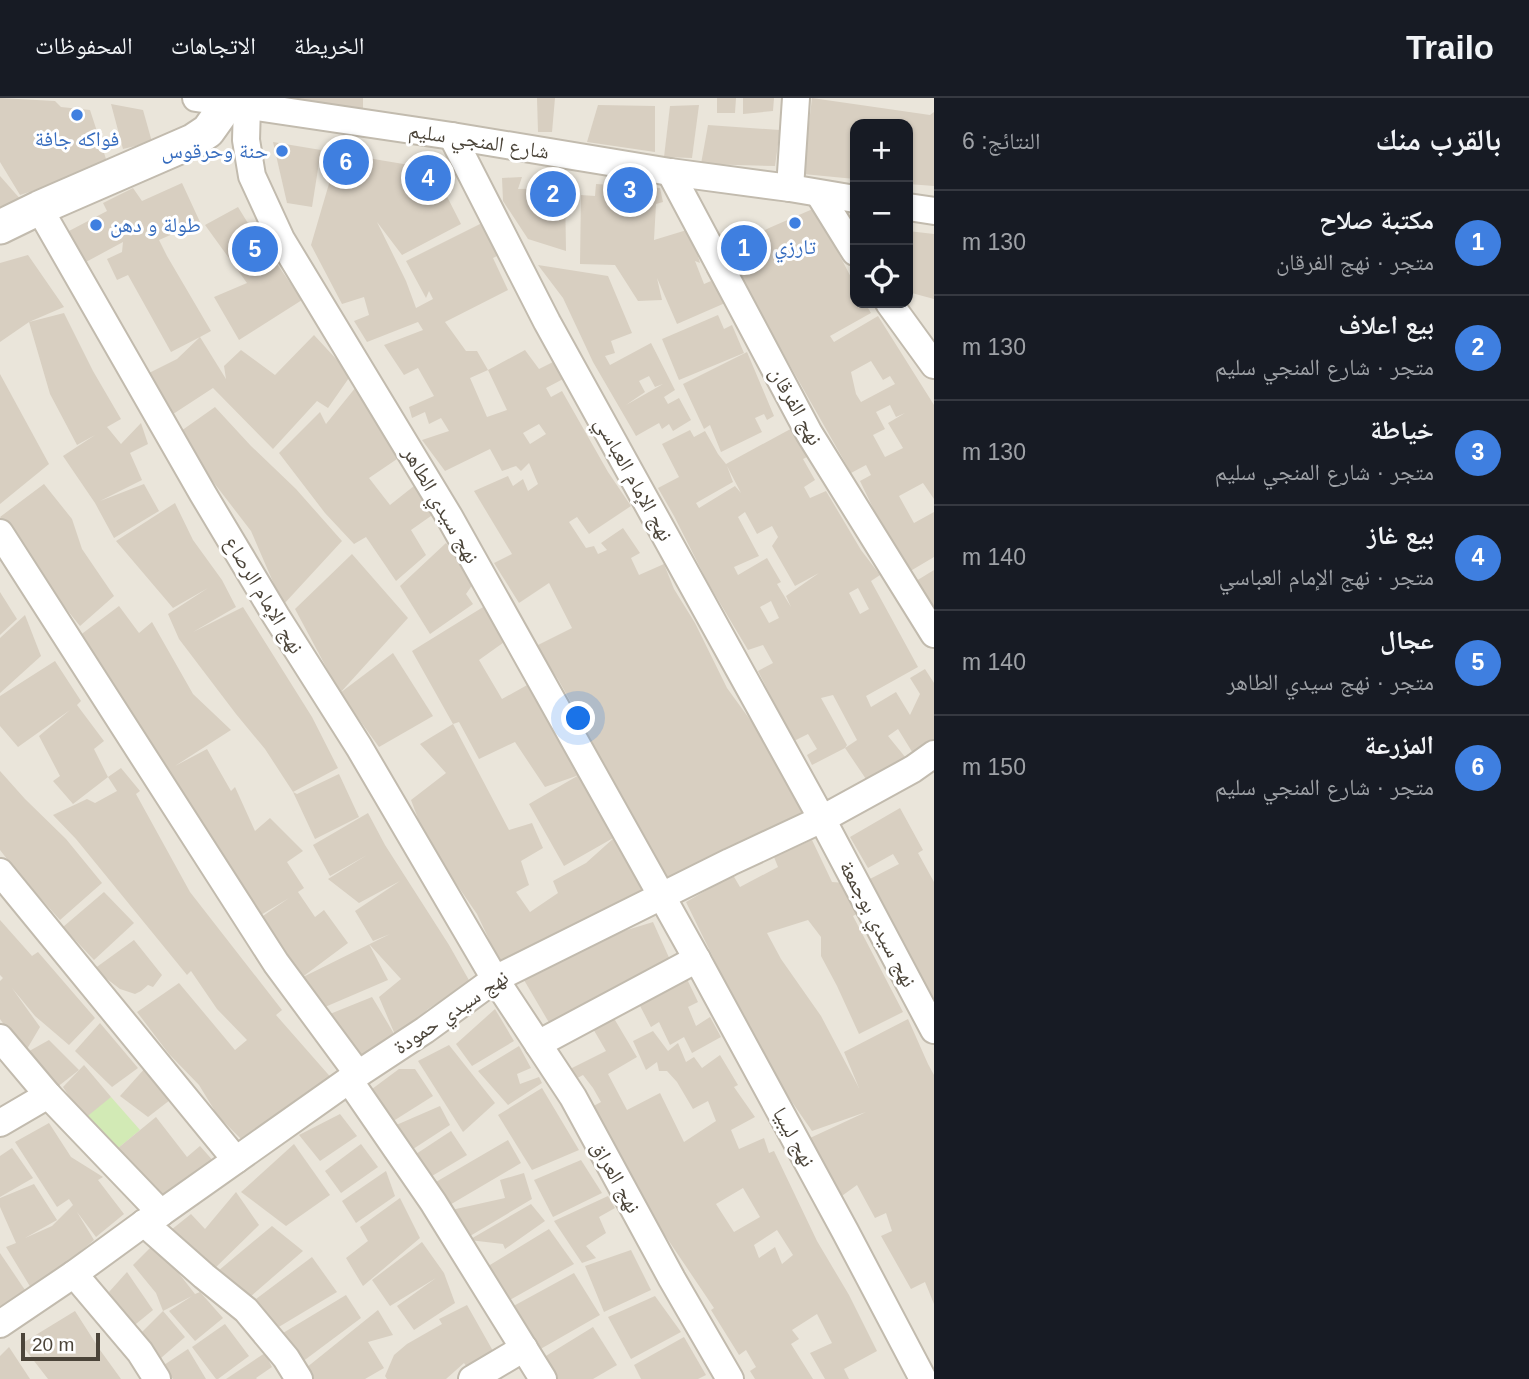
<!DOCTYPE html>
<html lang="ar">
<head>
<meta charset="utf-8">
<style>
  :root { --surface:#171b24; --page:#20242c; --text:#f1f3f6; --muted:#9ea1a6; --line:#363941; --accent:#fc3f1d }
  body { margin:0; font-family:Arial,"Noto Naskh Arabic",sans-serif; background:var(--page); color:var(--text); direction:rtl }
  .controls { position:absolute; right:21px; top:21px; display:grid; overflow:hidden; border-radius:14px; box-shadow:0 2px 5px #0004 }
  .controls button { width:63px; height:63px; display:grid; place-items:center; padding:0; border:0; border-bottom:2px solid var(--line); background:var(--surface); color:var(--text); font:35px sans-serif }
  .scale { position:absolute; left:21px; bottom:18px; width:79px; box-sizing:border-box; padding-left:7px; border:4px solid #4b4439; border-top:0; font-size:19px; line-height:24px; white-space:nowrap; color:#4b4439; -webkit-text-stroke:5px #fff; paint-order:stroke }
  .you { position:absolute; left:579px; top:621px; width:24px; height:24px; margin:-18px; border:5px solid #fff; border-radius:50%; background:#1a73e8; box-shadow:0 0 0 10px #1a73e833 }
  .badge { display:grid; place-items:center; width:46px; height:46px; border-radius:50%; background:var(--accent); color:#fff; font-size:23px; font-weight:700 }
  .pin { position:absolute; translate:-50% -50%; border:4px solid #fff; box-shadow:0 2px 7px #0006 }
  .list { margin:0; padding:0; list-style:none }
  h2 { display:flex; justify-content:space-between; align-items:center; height:91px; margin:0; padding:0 28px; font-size:30px }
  h2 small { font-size:23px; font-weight:400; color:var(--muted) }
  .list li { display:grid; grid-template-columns:46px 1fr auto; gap:21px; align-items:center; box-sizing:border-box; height:105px; padding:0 28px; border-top:2px solid var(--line) }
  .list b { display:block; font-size:26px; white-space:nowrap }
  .list p { margin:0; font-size:23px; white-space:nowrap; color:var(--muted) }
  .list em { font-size:23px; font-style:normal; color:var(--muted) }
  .icon { flex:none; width:38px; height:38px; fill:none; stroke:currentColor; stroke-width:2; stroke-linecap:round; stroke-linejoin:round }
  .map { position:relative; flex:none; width:934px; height:1281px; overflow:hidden; direction:ltr }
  header { display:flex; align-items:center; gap:42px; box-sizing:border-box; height:98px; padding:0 35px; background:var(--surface); border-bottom:2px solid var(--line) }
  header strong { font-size:33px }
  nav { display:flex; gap:38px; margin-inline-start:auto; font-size:24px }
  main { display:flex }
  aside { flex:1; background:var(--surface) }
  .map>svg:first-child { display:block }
  .residential { fill:#eae5da; fill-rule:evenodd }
  .green { fill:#d2eab5 }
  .building { fill:#d8cfc1; fill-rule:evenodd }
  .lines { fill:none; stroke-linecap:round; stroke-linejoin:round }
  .minor-casing { stroke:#c2bbae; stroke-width:30 }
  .tertiary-casing { stroke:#c2bbae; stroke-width:37 }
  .minor { stroke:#fff; stroke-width:26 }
  .tertiary { stroke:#fff; stroke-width:33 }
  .shop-dot { fill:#3f7fe0; stroke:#fff; stroke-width:2.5 }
  .labels { text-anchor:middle; stroke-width:6; stroke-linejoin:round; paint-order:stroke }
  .shop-label { font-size:21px; fill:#366cbe; stroke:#fff }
  .street-label { font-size:21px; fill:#4b4439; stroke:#fff }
</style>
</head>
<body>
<header>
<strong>Trailo</strong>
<nav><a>الخريطة</a><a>الاتجاهات</a><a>المحفوظات</a></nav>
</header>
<main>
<aside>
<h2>بالقرب منك<small>النتائج: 6</small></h2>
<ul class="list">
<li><span class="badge" style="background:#3f7fe0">1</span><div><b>مكتبة صلاح</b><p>متجر · نهج الفرقان</p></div><em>130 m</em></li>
<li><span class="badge" style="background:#3f7fe0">2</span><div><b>بيع اعلاف</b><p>متجر · شارع المنجي سليم</p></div><em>130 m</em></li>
<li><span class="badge" style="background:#3f7fe0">3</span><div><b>خياطة</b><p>متجر · شارع المنجي سليم</p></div><em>130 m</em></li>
<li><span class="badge" style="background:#3f7fe0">4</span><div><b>بيع غاز</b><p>متجر · نهج الإمام العباسي</p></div><em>140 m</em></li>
<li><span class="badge" style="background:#3f7fe0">5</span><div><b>عجال</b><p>متجر · نهج سيدي الطاهر</p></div><em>140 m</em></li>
<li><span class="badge" style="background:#3f7fe0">6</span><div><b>المزرعة</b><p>متجر · شارع المنجي سليم</p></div><em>150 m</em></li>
</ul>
</aside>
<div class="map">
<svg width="934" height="1281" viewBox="0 0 934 1281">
  <rect width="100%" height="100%" fill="#f6f3ec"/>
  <path class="residential" d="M0 0H934V1281H0ZM855 26H908V205H855Z"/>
  <polygon class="green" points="111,999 140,1032 117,1051 81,1018"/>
  <g class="building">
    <polygon points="0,0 55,3 61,9 90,12 107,64 84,76 20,97 0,64"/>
    <polygon points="279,0 363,0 363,11 279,2"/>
    <polygon points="537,0 555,0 552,34 538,34"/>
    <polygon points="717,0 736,0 735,15 717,15"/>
    <polygon points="743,0 774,0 773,13 743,16"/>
    <polygon points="812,0 930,17 934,14 934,88 908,86 908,26 855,26 855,81 803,76"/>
    <polygon points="111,6 143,12 152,44 123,51"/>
    <polygon points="598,7 655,8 655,54 587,44"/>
    <polygon points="699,7 692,60 664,59 670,8"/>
    <polygon points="708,27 780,32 775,68 701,66"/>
    <polygon points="273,44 321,52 312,109 287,105"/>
    <path d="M338 55 433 71 461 126 402 157 377 124 406 183 416 210 433 201 429 193 426 200 406 163 484 124 499 157 493 160 508 192 445 224 466 253H477L488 272 525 252 539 271 555 263 565 280 546 290 551 299 562 293 608 374 631 408 589 436 577 419 569 424 586 450 594 448 598 456 607 452 601 445 623 430 640 455 631 460 639 477 664 466 674 491 695 525 727 590 751 623 808 717 665 786 578 617 559 583 536 548 572 530 549 485 519 505 494 465 512 456 474 393 508 378 513 388 523 381 528 393 538 386 529 365 521 373 516 368 502 373 490 351 445 373 422 342 449 333 441 320 429 326 425 314 412 320 409 309 434 298 418 270 404 277 384 247 423 232 418 224 367 244 354 223 369 217 364 199 342 206 311 147ZM488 272 507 312 487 319 470 280ZM539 326 546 336 530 346 523 335Z"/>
    <polygon points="0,78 22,103 0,115"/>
    <polygon points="522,79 518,91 565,90 566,153 528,141 503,103 502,80"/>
    <polygon points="182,85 200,124 159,142 167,158 211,233 200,239 226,281 224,268 241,252 275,277 314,237 351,277 328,310 317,303 273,351 213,290 167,320 145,277 177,261 200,239 171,254 128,177 117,182 107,161 122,154 123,144 86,164 69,133 107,113 103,105 133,90 142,103"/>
    <polygon points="596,86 660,90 663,104 656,106 654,142 690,131 700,165 695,163 704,186 711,183 706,174 718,169 732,202 677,226 657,180 662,202 638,203 615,167 580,166 581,97 595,98"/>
    <polygon points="238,109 254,135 275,163 302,202 239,242 214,199 247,185 205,127"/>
    <path d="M815 110 855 187V205H865L871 215 830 238 834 244 878 218 934 307V401L923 385 899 398 914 425 934 414V459L907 475 886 437 860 383 871 377 866 367 851 375 763 220 727 153 769 130ZM871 263 883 282 890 278 895 286 861 304 856 296 851 274ZM890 307 896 319 905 315 888 325 903 350 885 359 873 337 885 331 876 314Z"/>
    <polygon points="908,133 934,136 934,201 908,194"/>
    <polygon points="28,157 64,209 29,224 64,215 93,273 121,321 107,329 121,346 141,325 148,346 130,355 142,382 100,403 144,386 159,413 114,440 95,405 63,358 95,337 77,347 50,296 29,224 0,244 0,165"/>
    <path d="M538 167 608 178 632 235 611 243 615 255 605 258 610 267 651 245 675 292 664 299 668 306 679 300 691 322 673 333 669 326 662 331 659 325 636 338 593 264 563 200ZM649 278 655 289 663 286 626 307 645 294 639 283Z"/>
    <polygon points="718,217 724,231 732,227 744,255 679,282 662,241"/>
    <polygon points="747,254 774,318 767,322 764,316 755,320 762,334 721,354 710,327 704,331 683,286"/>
    <polygon points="0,276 49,366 0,406"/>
    <polygon points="356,289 397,361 369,380 390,407 419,384 438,413 411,432 426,457 396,483 366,439 354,446 325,415 279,355 320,314 326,326"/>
    <polygon points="215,309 251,348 296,391 342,443 283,507 251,433 211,381 207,384 181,333"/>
    <path d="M796 328 811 357 803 361 815 382 804 389 810 400 826 393 861 452 880 477 871 483 918 569 866 598 871 609 896 594 910 617 920 596 910 580 925 571 934 585V645L914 657 898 631 888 638 910 665 894 676 889 668 883 672 886 676 870 687 845 650 812 667 807 657 817 651 808 636 794 643 758 573 773 565 763 547 748 552 708 485 674 418 658 390 679 379 662 346 690 332 694 339 705 333 718 356 726 366ZM727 368 741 395 735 388 699 410 696 405 733 384ZM745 414 757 436 772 428 778 439 772 448 795 488 819 475 786 498 791 509 777 486 781 484 767 460 738 477 734 469 759 458 738 419ZM858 490 869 511 860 516 849 495ZM771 503 779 520 769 525 760 509ZM833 597 857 642 845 650 847 647 821 600Z"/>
    <polygon points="44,386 72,421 82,451 114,498 80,528 39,477 21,446 0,419"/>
    <polygon points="175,405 193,442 222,482 236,509 193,534 243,509 312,619 338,670 293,694 265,651 236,616 179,541 168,516 208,490 173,510 116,443"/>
    <polygon points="446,445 475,483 466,496 473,506 430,536 400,488"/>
    <polygon points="352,456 408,520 340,595 295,511"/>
    <polygon points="934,472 934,512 916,483"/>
    <polygon points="0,494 17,521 0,537"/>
    <polygon points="488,506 507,542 479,562 502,601 529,586 615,739 564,768 529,706 579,677 545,689 515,644 479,661 459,624 453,626 412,553"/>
    <polygon points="119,508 139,535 152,524 193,596 231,632 175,668 207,651 231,693 235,689 255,733 270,720 303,753 287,764 304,790 298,794 315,819 324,812 348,845 297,883 260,820 289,800 256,820 98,571 101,568 79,538"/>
    <polygon points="25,517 41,558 0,595 0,540"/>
    <polygon points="393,555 433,618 379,649 340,595"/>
    <polygon points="55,563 81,603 77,607 104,643 94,651 108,679 121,670 140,693 136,696 190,794 282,912 276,917 334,983 245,1045 218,1018 199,987 169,956 137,914 179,885 235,952 247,942 217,911 191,873 187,877 76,741 53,717 87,701 95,705 117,693 108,679 73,706 53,683 60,678 39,638 70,612 18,649 0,628 0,598"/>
    <polygon points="453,626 509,732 532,725 543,750 521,763 529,787 516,794 530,814 558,795 553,783 586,765 615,739 652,798 502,869 477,816 426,742 411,702 446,675 420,646"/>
    <polygon points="0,673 25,701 66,741 102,785 60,822 18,775 0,752"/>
    <polygon points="339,676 359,719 315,741 293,694 297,696"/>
    <polygon points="900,710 923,752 918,755 934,784 934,907 866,783 899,766 893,756 868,770 850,739"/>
    <polygon points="368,715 385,747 449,847 470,884 428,911 396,939 358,960 325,918 372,899 396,939 379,899 401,881 369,846 388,882 325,909 301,880 390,836 373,843 355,813 400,783 359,805 328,781 367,757 330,778 313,747"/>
    <polygon points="812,742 832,784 846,785 860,814 853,818 903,914 859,936 837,888 821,858 821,839 808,822 767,835 781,861 821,918 859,990 844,954 908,921 928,966 934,977 934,1206 925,1184 911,1191 881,1138 892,1133 886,1115 875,1120 857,1087 839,1100 810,1040 866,1014 812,1033 754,949 760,947 727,888 686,804 733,777 740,789 778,769 774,759"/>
    <polygon points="104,794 134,825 94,862 63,829"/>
    <polygon points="0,822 32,858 38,854 95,920 69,947 35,918 12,890 40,929 24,956 0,921 0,883 3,880 0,877"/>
    <polygon points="653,824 671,864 551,928 524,882 563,859 614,836"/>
    <polygon points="134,842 162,877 153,889 148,887 141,893 135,896 120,891 94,871"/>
    <polygon points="685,877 698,904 688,909 696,928 710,919 721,939 692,955 684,939 670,947 659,924 651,929 638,904"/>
    <polygon points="495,911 514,943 472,968 456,946"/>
    <path d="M612 917 637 959 608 976 627 1012 660 995 684 1044 716 1023 708 1003 693 1011 677 984 667 973H659L657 964 646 972 633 943 653 933 668 953 678 945 686 964 694 959 702 970 720 957 738 987 734 989 755 1019 731 1032 739 1051 764 1040 769 1055 774 1053 817 1143 849 1197 877 1253 844 1271 849 1281H825L810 1255 832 1245 817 1216 792 1232 799 1241 791 1246 813 1281H755L750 1273 756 1269 746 1252 739 1257 711 1212 714 1210 650 1115 588 1011 601 1004 593 990 583 977 568 985 566 973 606 953 592 929ZM743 1090 760 1119 734 1134 716 1106ZM777 1132 793 1157 782 1166 775 1149 759 1160 754 1147Z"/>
    <polygon points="100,925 138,970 112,989 75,953"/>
    <polygon points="49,942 79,972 56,990 24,956"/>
    <polygon points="449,947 495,1005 463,1034 418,963"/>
    <polygon points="519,948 531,970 517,976 520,986 539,979 542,985 508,1007 478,973"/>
    <polygon points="84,967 111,999 84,1021 63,989"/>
    <polygon points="147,968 170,1002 148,1019 120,998"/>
    <polygon points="399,971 415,971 433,998 387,1027 368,994"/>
    <polygon points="542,990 579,1052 532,1072 498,1017"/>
    <polygon points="440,1008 450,1027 410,1053 394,1028"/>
    <polygon points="340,1016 357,1038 320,1063 299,1037"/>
    <polygon points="156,1019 187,1059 200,1048 215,1065 162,1102 117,1051"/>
    <polygon points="49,1025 71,1059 103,1079 98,1082 124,1116 96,1139 77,1114 94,1142 74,1159 31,1190 6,1149 16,1145 0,1109 0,1100 34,1086 57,1122 25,1140 52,1128 73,1107 69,1101 57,1109 15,1044"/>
    <polygon points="451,1033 467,1057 427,1081 413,1058"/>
    <polygon points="508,1042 521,1065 448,1108 429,1088"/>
    <polygon points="294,1046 330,1097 286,1128 241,1094"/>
    <polygon points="361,1046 378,1069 341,1095 325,1073"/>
    <polygon points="12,1050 33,1080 0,1099 0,1058"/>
    <polygon points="581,1062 602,1095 553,1119 534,1082"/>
    <polygon points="386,1073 395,1098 356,1125 342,1103"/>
    <polygon points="524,1075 532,1101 465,1141 447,1113 505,1100 500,1082"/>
    <polygon points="236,1094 259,1127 213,1172 171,1132 191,1116 205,1131"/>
    <polygon points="608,1098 615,1110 599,1119 606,1135 586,1148 596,1160 582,1165 554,1123"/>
    <polygon points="400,1100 420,1140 363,1188 346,1160 368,1143 360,1129"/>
    <polygon points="531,1106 545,1123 505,1151 503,1146 469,1142"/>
    <polygon points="272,1128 303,1153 250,1199 218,1173"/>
    <polygon points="549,1131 574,1166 506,1204 485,1170"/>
    <polygon points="422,1144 444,1175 455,1205 414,1232 397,1208 436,1180 390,1208 372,1182"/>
    <polygon points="155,1145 195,1196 200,1194 223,1220 195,1243 169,1213 192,1198 163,1213 156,1195 133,1167"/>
    <polygon points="631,1152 651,1192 604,1214 585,1168"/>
    <polygon points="0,1155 27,1195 0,1214"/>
    <polygon points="312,1159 337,1194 277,1230 256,1201"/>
    <polygon points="127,1174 153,1212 131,1230 109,1194"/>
    <polygon points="574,1175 600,1217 537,1253 506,1212"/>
    <polygon points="346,1197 361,1220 302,1264 283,1235"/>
    <polygon points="655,1198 681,1234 631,1261 608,1219"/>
    <polygon points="467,1207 493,1253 467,1269 464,1265 446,1281 387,1281 385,1278 394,1257 407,1246 442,1226 439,1221"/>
    <polygon points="378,1212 393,1237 368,1244 384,1270 365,1281 314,1281 306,1270"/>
    <polygon points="75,1213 100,1252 121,1281 48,1281 21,1246"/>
    <polygon points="163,1213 185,1239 161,1260 139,1237"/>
    <polygon points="225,1226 249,1258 218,1281 216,1281 192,1249"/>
    <polygon points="593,1229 617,1267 593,1281 556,1281 541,1261"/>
    <polygon points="684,1239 706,1277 698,1281 641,1281 634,1267"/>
    <polygon points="9,1249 30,1281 0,1281 0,1258"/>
    <polygon points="188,1251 206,1281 173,1281 161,1269"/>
    <polygon points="265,1255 272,1269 256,1280 257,1281 226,1281"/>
  </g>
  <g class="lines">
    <g class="minor-casing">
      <g id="minor">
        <polyline points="196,0 452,38 670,74 790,90 855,101"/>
        <polyline points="247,8 246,42 252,78 281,141 450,420 697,861 845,1133 923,1281"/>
        <polyline points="452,38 547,224 822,721 934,932"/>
        <polyline points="670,74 809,335 934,536"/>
        <polyline points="790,90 796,0"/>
        <polyline points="819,96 855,154"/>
        <polyline points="908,109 934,113"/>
        <polyline points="39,110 203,396 276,518 359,649 495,881 573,999 672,1181 730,1281"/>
        <polyline points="889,205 934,267"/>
        <polyline points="0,435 276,865 358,976"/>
        <polyline points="0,774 236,1062"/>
        <polyline points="0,940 48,997 161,1115"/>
        <polyline points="538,946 697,861"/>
        <polyline points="349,982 433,1104 543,1281"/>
        <polyline points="0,1025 48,997"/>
        <polyline points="144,1125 204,1178 246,1212 286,1260 299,1281"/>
        <polyline points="74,1176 140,1254 157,1281"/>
        <polyline points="0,1226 74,1176 144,1125 161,1115 349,982 425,932 495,881 730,764 822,721 913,671 934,656"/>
        <polyline points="472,1281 524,1250"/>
      </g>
    </g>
    <g class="tertiary-casing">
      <polyline id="tertiary" points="0,129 39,110 193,43 208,33 228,5"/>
    </g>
    <use href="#minor" class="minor"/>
    <use href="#tertiary" class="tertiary"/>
  </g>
  <g class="shop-dot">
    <circle cx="77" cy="17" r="7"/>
    <circle cx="282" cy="53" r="7"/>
    <circle cx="795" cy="125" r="7"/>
    <circle cx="96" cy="127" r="7"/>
  </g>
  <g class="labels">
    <g class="shop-label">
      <text x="77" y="48">فواكه جافة</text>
      <text x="268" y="60" text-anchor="end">حنة وحرقوس</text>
      <text x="110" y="134" text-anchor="start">طولة و دهن</text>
      <text x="795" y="156">تارزي</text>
    </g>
    <g class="street-label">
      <text transform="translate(479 43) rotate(9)" y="7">شارع المنجي سليم</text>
      <text transform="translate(796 308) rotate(61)" y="7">نهج الفرقان</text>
      <text transform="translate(634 381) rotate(61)" y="7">نهج الإمام العباسي</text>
      <text transform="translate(441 407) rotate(60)" y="7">نهج سيدي الطاهر</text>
      <text transform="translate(264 497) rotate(59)" y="7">نهج الإمام الرصاع</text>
      <text transform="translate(878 826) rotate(62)" y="7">نهج سيدي بوجمعة</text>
      <text transform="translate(451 914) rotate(-34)" y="7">نهج سيدي حمودة</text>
      <text transform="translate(794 1039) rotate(61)" y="7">نهج ليبيا</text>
      <text transform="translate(616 1079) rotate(61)" y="7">نهج العراق</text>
    </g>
  </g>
</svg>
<div class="controls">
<button>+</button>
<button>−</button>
<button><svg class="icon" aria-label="locate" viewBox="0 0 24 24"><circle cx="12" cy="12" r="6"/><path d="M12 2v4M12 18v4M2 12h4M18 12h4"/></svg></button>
</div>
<div class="scale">20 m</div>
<div class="you"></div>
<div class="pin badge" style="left:744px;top:150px;background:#3f7fe0">1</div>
<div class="pin badge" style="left:553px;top:96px;background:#3f7fe0">2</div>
<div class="pin badge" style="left:630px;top:92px;background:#3f7fe0">3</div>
<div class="pin badge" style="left:428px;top:80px;background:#3f7fe0">4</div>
<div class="pin badge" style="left:255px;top:151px;background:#3f7fe0">5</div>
<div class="pin badge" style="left:346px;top:64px;background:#3f7fe0">6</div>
</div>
</main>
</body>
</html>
